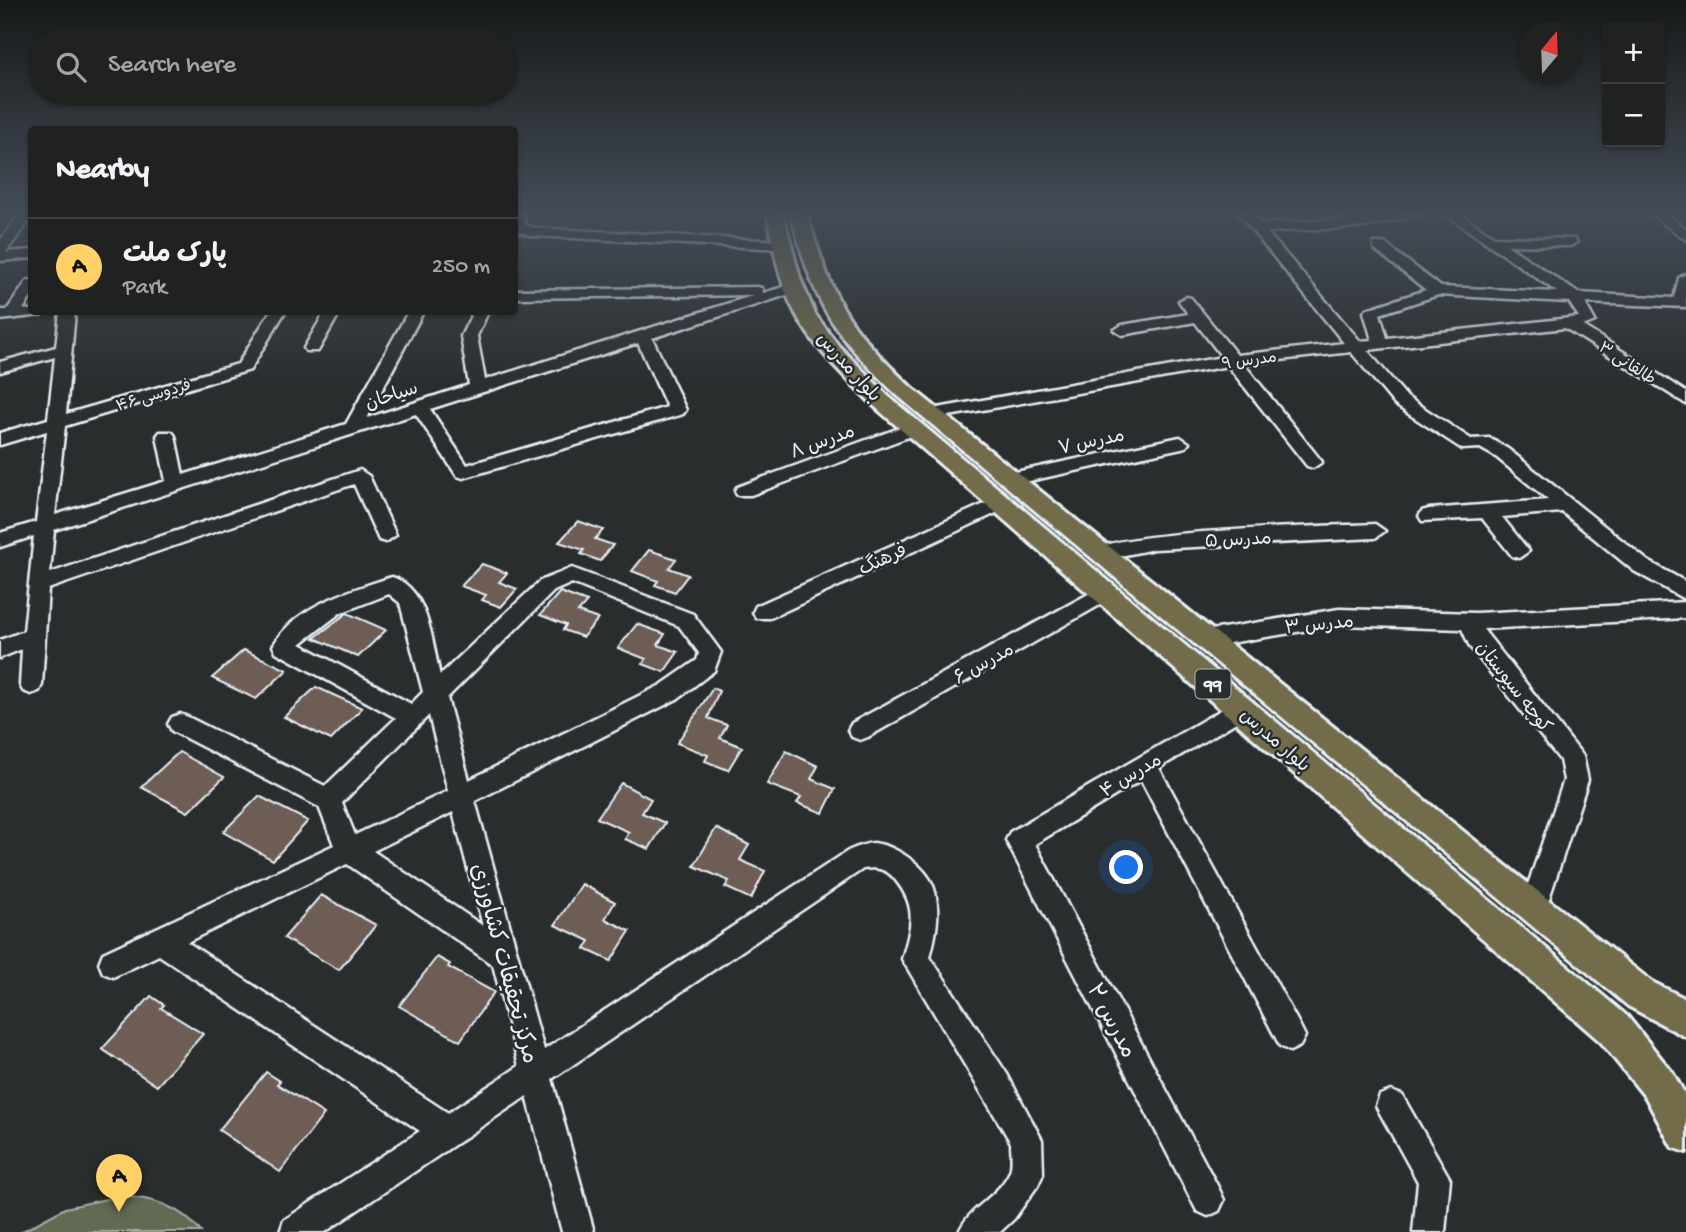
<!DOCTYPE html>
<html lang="en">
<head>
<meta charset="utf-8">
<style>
  :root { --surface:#202222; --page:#282a2a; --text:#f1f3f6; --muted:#a2a4a5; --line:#3d3f40; --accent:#ffd166 }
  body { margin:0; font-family:"Gochi Hand","Playpen Sans Arabic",sans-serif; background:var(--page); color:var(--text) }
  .controls { position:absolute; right:21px; top:21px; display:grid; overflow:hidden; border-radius:7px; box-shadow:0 2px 5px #0004 }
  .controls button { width:63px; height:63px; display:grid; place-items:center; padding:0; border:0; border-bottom:2px solid var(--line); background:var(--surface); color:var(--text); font:35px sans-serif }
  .compass { position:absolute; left:1518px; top:21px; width:63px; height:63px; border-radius:50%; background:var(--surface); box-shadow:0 2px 5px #0004; rotate:19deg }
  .you { position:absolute; left:1127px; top:868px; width:24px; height:24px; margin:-18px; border:5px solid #fff; border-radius:50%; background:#1a73e8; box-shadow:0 0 0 10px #1a73e833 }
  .badge { display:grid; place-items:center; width:46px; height:46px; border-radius:50%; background:var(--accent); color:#111; font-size:23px; font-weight:700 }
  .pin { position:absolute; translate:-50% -58px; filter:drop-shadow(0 2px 4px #0008) }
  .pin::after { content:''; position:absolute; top:37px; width:24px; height:21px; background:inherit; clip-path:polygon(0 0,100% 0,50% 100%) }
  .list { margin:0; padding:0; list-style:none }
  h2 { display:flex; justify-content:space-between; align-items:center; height:91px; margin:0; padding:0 28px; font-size:30px }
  h2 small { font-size:23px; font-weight:400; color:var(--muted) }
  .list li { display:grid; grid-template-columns:46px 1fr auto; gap:21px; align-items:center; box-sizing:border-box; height:98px; padding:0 28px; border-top:2px solid var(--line) }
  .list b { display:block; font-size:26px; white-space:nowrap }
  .list p { margin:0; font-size:23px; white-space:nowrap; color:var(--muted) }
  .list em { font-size:23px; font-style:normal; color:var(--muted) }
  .icon { flex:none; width:38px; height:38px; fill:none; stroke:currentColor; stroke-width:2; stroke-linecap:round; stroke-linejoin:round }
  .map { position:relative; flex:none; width:1686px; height:1232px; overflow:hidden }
  .search { position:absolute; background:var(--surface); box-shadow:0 2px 5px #0004; left:28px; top:28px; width:490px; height:77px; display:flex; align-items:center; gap:18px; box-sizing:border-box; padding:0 24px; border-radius:38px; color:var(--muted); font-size:26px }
  .panel { position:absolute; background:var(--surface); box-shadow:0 2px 5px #0004; left:28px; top:126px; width:490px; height:189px; border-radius:7px }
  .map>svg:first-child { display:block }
  .green { fill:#626b52; stroke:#a5aea5; stroke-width:2 }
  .building { fill:#6d5d54; stroke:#e8f1f8; stroke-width:2 }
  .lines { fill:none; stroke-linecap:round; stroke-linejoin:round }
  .minor-casing { stroke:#e8f1f8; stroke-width:5 }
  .major-casing { stroke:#e8f1f8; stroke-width:6 }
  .minor { fill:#2a2d2e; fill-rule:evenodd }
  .major { fill:#726c4b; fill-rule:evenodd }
  .labels { text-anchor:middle; stroke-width:5; stroke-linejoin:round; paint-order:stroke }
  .far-street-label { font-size:16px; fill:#e8f1f8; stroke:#2a2d2e }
  .shield { fill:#2a2d2e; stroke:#afb6bb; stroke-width:2 }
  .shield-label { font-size:18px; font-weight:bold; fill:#e8f1f8 }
  .street-label { font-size:19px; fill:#e8f1f8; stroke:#2a2d2e }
  .near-street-label { font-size:23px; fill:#e8f1f8; stroke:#2a2d2e }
</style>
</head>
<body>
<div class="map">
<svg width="1686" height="1232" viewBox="0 0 1686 1232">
  <rect width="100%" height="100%" fill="#2a2d2e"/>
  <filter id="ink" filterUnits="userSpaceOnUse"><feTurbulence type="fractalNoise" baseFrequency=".0143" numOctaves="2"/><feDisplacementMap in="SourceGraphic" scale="14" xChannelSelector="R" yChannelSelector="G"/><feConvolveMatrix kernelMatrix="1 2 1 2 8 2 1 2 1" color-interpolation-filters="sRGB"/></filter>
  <g filter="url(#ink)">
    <path class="green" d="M120 1196C153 1198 180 1206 201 1232H21L65 1208Z"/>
    <g class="building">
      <polygon points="578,521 603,530 595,539 613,545 600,561 581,554 584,550 559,542"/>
      <polygon points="649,550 676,559 669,568 688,575 675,592 655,585 658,581 632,571"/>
      <polygon points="482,564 507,573 499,582 517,589 501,607 482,600 486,595 461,586"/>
      <polygon points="560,592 587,602 578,612 598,619 583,637 563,630 566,625 540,615"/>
      <polygon points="347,613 386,630 358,657 314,638"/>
      <polygon points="637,624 665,634 658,645 678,652 664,672 643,664 646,659 618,648"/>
      <polygon points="244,650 287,670 256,699 212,678"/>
      <polygon points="316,687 362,708 331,740 284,717"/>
      <polygon points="713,688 719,691 708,718 727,725 720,738 742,747 728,770 705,761 708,755 677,743"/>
      <polygon points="786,751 818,766 811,779 835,789 823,813 797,803 801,797 767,784"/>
      <polygon points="179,752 224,777 188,812 141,787"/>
      <polygon points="621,783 651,799 642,813 665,823 649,849 625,839 629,832 597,818"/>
      <polygon points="259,796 308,821 273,860 223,832"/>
      <polygon points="716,828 749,845 740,860 765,871 751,899 725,887 729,881 694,866"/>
      <polygon points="582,884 615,902 605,919 630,931 611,961 585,949 590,941 555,925"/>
      <polygon points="321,895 376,925 339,970 284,938"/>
      <polygon points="437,957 450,964 448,967 494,992 460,1041 399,1006"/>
      <polygon points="151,996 164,1005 161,1008 203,1034 157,1086 102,1049"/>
      <polygon points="266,1072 280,1081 277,1084 324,1114 280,1172 219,1130"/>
    </g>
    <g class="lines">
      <g class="minor-casing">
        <g id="minor">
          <polygon points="20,214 32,214 32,217 6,252 32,250 32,258 0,261 0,241"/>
          <polygon points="514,214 524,214 525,225 534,228 783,241 790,245 783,249 533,236 514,230"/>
          <path d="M1239 214H1252L1260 224 1423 214 1364 227 1267 232 1360 341 1372 340 1364 312 1367 309 1426 290 1374 249V243H1384L1441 287 1557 292 1445 214H1460L1494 237 1575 239 1577 242 1570 246 1507 245 1578 293 1674 298 1679 278 1686 274V307L1585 303 1595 321 1583 326 1686 392V404L1565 328 1367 350 1407 397 1471 439 1489 438 1508 449 1648 561 1686 582V600L1634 571 1562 512 1502 517 1529 551 1519 558 1512 556 1482 518 1422 521 1419 516 1422 511 1429 509 1548 500 1496 457 1480 448 1462 449 1395 405 1351 352 1244 364 1319 458 1322 462 1313 468 1307 466 1228 366 932 419 923 414 932 409 1222 357 1195 322 1122 335 1114 330 1122 325 1188 314 1179 301 1186 297 1191 298 1237 355 1344 343ZM1438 295 1569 302 1579 317 1387 338 1380 314Z"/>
          <polygon points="1651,214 1666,214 1686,229 1686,240"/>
          <polygon points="32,280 32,296 23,309 43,312 41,315 0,320 0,310 7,310 27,281"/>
          <path d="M794 284 799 285V291L652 338 686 410 683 414 463 478 457 476 416 414 54 530 50 573 360 470 369 476 396 535 386 542 379 540 354 484 48 589 42 685 39 691 31 694 23 691 20 685 22 649 0 658V640L24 631 34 536 0 547V533L36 522 47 431 0 445V433L48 419 55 357 0 372V362L56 347 60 312H75L66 414 238 364 270 312H285L250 370 65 426 55 515 166 481 157 436 160 432H172L175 436 183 475 346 424 408 312H423L367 418 469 385 461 336 473 312H488L477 336 485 380 755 295 514 298V290L757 287 762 288 763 293ZM638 343 667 407 467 465 430 409Z"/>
          <polygon points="325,312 340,312 318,351 306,351 304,348"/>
          <polygon points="913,423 922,429 919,433 751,495 737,495 735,491 737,487"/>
          <polygon points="1180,437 1189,443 1186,447 1011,485 1002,479 1011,473"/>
          <polygon points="1000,497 1007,498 1009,503 1007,508 770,618 756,618 753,612 756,606"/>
          <path d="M1375 524 1385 531 1375 538 1154 549 1101 560 1091 553C1104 530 1337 526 1375 524Z"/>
          <path d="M572 568 693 614 721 652 714 671 677 699 475 801 544 1050 848 851C855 848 866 843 874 843 897 846 930 868 935 892 940 914 936 935 930 957L1007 1074 1042 1140 1043 1174 1038 1185 1014 1219 1000 1232H959C969 1207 999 1197 1010 1171 1013 1164 1011 1151 1011 1143L902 959C912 924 918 906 893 877 885 868 874 867 863 869L552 1079 594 1232H562L527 1096 325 1232H280L284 1220 420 1131 159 955 113 977 103 973 99 963 103 953 334 845 319 807 172 731 168 724 172 717 180 714 188 717 325 786 396 718 276 652 273 646C295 605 352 590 392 577 429 589 432 643 440 675L540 581ZM572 583 679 626 699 653 697 660 661 685 469 780 447 698 554 591ZM389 594 400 603 423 692 411 704 300 644 340 613ZM429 715 448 791 355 835 342 803ZM453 812 483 926 373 851ZM347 864 493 965 519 1066 448 1113 187 942Z"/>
          <polygon points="1105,585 1112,588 1115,593 1112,598 868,737 860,740 852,737 848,730 852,723"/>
          <polygon points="1686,602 1686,618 1483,629 1583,756 1588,780 1546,908 1542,917 1533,921 1524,917 1520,908 1564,780 1560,760 1470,647 1462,629 1339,625 1205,647 1197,645 1194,639 1197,633 1205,631 1339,609 1476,613"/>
          <polygon points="1240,699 1248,701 1251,708 1248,715 1159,768 1300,1026 1305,1036 1300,1046 1290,1051 1280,1046 1141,780 1035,844 1219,1189 1224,1200 1219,1211 1208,1216 1197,1211 1006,840 1010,832"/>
          <polygon points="1391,1091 1402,1095 1450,1179 1445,1232 1413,1232 1418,1182 1376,1106 1380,1095"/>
        </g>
      </g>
      <g class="major-casing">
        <g id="major">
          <path d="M767 214H783L800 278 815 314 838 345 888 396 1627 1016 1672 1072 1686 1096V1152L1672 1147 1646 1098 1601 1042 874 406C846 377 815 350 796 314 779 284 774 248 767 214Z"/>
          <path d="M791 214H807C833 301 846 325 912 388L1545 897 1652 982 1686 999V1037L1628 1006 898 396C830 331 815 305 791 214Z"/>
        </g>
      </g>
      <use href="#minor" class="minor"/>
      <use href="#major" class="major"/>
    </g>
  </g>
  <linearGradient id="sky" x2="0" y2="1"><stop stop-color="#171919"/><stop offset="0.55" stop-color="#444c57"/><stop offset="1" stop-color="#444c57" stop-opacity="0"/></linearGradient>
  <rect width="1686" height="387" fill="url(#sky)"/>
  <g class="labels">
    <g class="far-street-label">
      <text transform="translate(1249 359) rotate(-8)" y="6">مدرس ۹</text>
      <text transform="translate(1628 362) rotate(33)" y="6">طالقانی ۳</text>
      <text transform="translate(153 394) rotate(-17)" y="6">فردوسی ۴۶</text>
    </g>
    <rect class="shield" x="1195.5" y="669.5" width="35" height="29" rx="5"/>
    <g class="shield-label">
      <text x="1213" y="690">99</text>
    </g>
    <g class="street-label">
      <text transform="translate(850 366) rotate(48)" y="7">بلوار مدرس</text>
      <text transform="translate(391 394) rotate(-18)" y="7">سیاحان</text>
      <text transform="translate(822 440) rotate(-20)" y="7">مدرس ۸</text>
      <text transform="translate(1091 440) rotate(-12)" y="7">مدرس ۷</text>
      <text transform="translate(1238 538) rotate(-3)" y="7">مدرس ۵</text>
      <text transform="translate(882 558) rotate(-25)" y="7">فرهنگ</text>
      <text transform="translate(1319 623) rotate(-6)" y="7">مدرس ۳</text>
      <text transform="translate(983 662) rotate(-29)" y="7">مدرس ۶</text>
      <text transform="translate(1515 686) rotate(52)" y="7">کوچه سیوستان</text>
      <text transform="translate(1276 739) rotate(41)" y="7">بلوار مدرس</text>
      <text transform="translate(1130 774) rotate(-31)" y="7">مدرس ۴</text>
    </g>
    <g class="near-street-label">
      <text transform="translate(506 963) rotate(75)" y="8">مرکز تحقیقات کشاورزی</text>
      <text transform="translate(1113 1020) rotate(62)" y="8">مدرس ۲</text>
    </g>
  </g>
</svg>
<div class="controls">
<button>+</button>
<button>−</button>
</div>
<svg class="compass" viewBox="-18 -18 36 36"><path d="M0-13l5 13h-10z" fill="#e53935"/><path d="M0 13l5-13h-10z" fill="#a2a4a5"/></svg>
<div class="you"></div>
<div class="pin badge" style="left:119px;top:1212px">A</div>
<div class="search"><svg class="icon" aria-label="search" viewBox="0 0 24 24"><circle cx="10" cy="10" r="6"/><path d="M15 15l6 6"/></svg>Search here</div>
<section class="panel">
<h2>Nearby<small></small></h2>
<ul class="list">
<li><span class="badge">A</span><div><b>پارک ملت</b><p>Park</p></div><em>250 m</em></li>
</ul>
</section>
</div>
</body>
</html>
